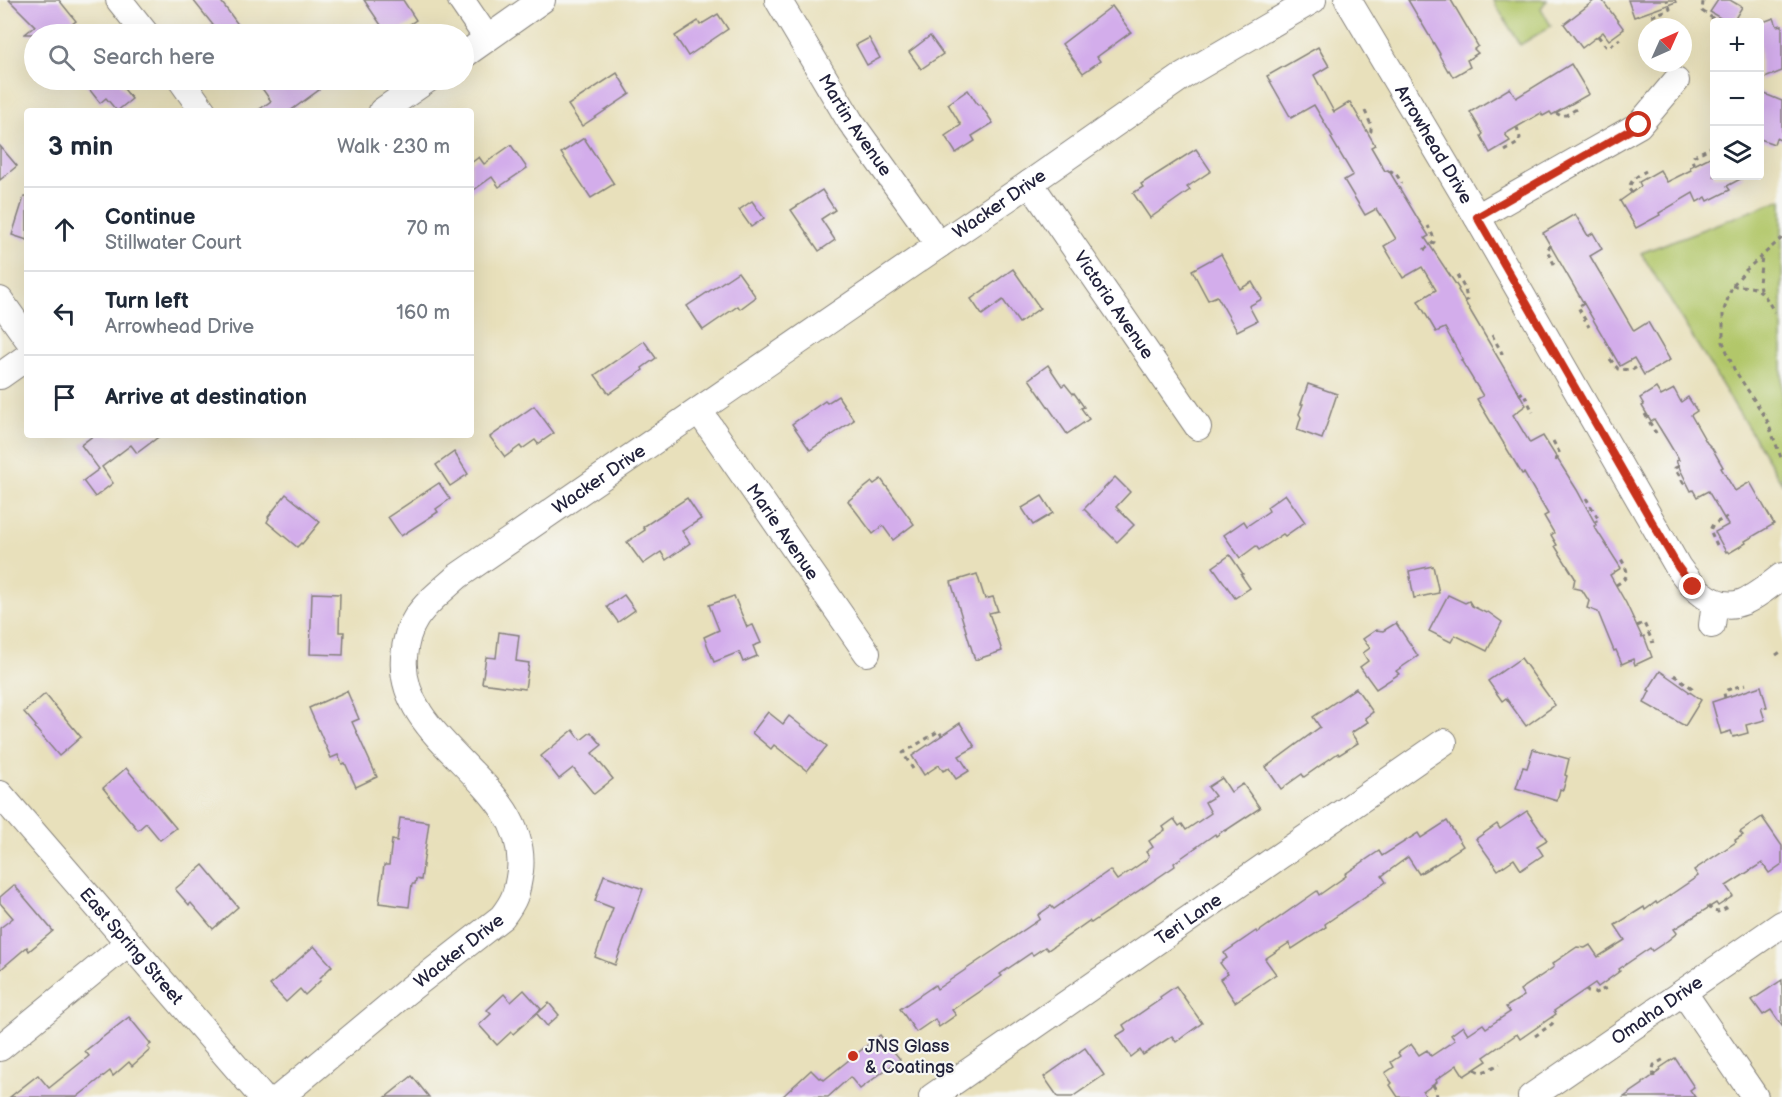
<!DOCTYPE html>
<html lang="en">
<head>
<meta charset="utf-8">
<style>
  :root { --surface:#fff; --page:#f6f6f7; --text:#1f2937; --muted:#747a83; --line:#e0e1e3 }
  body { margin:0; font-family:"Balsamiq Sans",sans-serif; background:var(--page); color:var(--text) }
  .controls { position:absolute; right:18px; top:18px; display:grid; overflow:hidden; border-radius:6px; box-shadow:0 6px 24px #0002 }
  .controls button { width:54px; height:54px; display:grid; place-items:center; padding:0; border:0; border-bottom:2px solid var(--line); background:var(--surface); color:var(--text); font:30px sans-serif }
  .compass { position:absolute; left:1638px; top:18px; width:54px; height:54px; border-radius:50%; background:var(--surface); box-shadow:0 6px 24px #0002; rotate:45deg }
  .stop { position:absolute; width:18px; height:18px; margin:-14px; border:4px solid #c8321e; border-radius:50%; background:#fff }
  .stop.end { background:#c8321e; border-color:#fff; box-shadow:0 2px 6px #0008 }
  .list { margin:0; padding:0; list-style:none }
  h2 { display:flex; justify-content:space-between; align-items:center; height:78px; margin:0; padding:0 24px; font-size:26px }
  h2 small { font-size:20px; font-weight:400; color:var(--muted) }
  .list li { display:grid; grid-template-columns:39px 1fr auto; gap:18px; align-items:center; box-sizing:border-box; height:84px; padding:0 24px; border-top:2px solid var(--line) }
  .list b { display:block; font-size:22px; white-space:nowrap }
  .list p { margin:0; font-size:20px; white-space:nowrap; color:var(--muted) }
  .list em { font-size:20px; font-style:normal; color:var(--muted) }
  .icon { flex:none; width:33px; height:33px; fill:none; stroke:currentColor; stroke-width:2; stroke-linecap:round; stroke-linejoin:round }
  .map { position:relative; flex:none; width:1782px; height:1097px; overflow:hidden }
  .search { position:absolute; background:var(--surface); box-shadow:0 6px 24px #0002; left:24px; top:24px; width:450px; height:66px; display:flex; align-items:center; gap:15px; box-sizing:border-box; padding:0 21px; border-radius:33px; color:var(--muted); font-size:22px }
  .panel { position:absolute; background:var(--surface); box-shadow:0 6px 24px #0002; left:24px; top:108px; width:450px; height:330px; border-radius:6px }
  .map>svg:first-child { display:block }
  .green { fill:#b2c76b; stroke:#6a7453; stroke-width:1.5 }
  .building { fill:#d3adeb }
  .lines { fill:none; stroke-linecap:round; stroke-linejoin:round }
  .minor-casing { stroke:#85817b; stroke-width:28 }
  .path { stroke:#85817b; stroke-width:3; stroke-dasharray:4.5 4.5; stroke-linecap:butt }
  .minor { stroke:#fff; stroke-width:26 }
  .route { stroke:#c8321e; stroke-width:8 }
  .poi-dot { fill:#c8321e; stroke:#f6f6f2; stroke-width:2 }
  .labels { text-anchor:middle; stroke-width:4.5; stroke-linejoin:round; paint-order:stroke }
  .street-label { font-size:18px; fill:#22223b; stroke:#f6f6f2 }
  .poi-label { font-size:18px; fill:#22223b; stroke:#f6f6f2; text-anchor:start }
</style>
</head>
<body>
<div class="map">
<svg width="1782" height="1097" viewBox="0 0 1782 1097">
  <rect width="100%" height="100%" fill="#f6f6f2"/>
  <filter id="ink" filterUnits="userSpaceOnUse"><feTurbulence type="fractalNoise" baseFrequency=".0167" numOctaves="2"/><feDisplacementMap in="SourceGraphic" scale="12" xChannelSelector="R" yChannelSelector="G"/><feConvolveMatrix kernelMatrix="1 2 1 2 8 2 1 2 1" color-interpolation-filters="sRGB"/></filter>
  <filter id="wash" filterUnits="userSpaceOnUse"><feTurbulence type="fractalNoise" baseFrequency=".008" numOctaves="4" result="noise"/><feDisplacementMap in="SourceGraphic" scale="24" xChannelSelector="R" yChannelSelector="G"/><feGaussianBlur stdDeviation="1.35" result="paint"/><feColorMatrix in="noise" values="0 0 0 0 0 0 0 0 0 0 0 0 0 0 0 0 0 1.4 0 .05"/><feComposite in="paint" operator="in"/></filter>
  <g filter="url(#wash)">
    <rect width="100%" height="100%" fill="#e8e0bb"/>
    <g class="green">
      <polygon points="1493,0 1547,0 1541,8 1551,26 1520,45"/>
      <polygon points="1782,199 1782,483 1641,253"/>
    </g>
    <g id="blocks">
      <g class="building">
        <polygon points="9,0 59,0 76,21 59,34 25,34 35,26"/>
        <polygon points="193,0 220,0 245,34 199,34 213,25"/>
        <polygon points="364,0 403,0 416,20 395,34 387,34"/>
        <polygon points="1408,0 1451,0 1478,46 1474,49 1478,53 1467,60 1470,67 1453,77 1449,70 1448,71 1439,55 1440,54"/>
        <polygon points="1595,0 1602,0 1624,29 1609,40 1603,32 1582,48 1564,24"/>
        <polygon points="1628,0 1675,0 1676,2 1634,17"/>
        <polygon points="1718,0 1730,0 1742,7 1733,22 1727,22 1710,12"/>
        <polygon points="1112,6 1131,32 1097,57 1100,61 1083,73 1062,44"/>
        <polygon points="718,14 728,29 688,56 675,36 698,21 700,25"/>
        <polygon points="1774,18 1777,26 1782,25 1782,71 1760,80 1760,23"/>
        <polygon points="930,36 943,54 921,69 909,52"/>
        <polygon points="869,38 880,58 867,65 856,45"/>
        <polygon points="1318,47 1329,66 1314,75 1334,112 1350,102 1375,145 1371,147 1385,171 1388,170 1391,174 1418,219 1429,236 1425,238 1459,289 1458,290 1526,405 1513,415 1530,443 1543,436 1577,490 1596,525 1594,526 1621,568 1610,575 1626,603 1642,637 1644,636 1652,657 1635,665 1633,659 1622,664 1616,650 1614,651 1598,612 1587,608 1589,601 1582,590 1573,588 1575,578 1555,546 1557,545 1551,535 1554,533 1544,516 1548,514 1524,473 1522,474 1477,399 1483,396 1461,360 1463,360 1445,328 1436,332 1418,301 1436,290 1422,267 1403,278 1384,246 1396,239 1381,214 1380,215 1376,209 1365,215 1344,180 1353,175 1331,138 1333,137 1314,105 1291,118 1267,76"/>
        <polygon points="1571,64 1589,94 1552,115 1550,112 1543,116 1541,113 1505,134 1510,141 1490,153 1481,136 1483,134 1470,112 1510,88 1516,98"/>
        <polygon points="617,73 630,94 582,126 568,105"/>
        <polygon points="82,80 117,80 132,99 117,111 106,98 100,103"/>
        <polygon points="256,80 294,80 298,85 306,80 311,80 319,90 290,111 257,111 271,101"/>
        <polygon points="968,90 978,105 980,104 993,123 972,136 975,141 956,153 945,136 961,125 948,104"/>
        <polygon points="1760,92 1782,101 1782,141 1776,138 1774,144 1760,139"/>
        <polygon points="584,138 614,184 591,198 561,153"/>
        <polygon points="511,145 527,168 499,187 492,177 471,192 471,163 479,157 484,164"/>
        <polygon points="0,146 17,166 0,180"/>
        <polygon points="1196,149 1211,171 1187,187 1190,190 1150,218 1133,193 1143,187 1141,184"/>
        <polygon points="1714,155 1714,176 1746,176 1727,186 1730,190 1708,201 1706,197 1697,202 1693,193 1659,213 1660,215 1636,228 1620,201 1641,186 1639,182 1660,170 1667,182 1691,170 1690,167"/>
        <polygon points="822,190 835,210 821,219 835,240 819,251 791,210"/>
        <polygon points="24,197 27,197 27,240 12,235"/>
        <polygon points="752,201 764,218 751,227 739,210"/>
        <polygon points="1575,214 1588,236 1593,233 1602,249 1590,256 1634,331 1648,322 1670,360 1644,375 1634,358 1620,366 1543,233"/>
        <polygon points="1221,254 1240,289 1252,282 1262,299 1249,306 1257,321 1237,331 1217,296 1208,300 1192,270"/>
        <polygon points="1013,269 1040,308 1019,323 1003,300 982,315 971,299"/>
        <polygon points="738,272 756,297 740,309 738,306 703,330 687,306"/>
        <polygon points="644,341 656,358 642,368 643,370 609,394 595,375"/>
        <polygon points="1048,365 1062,386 1065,384 1073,394 1074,393 1084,407 1081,408 1089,419 1067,434 1029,379"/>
        <polygon points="1308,384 1337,394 1322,439 1297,430 1301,417 1299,414 1303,404 1301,404"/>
        <polygon points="1656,388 1661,396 1674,389 1681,402 1688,397 1697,411 1691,415 1707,443 1712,448 1723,467 1721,468 1735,491 1750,482 1774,524 1745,541 1746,543 1729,553 1727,551 1726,552 1715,532 1728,525 1708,491 1697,497 1693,490 1691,491 1676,461 1679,460 1667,440 1654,419 1651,421 1642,406 1644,405 1640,398"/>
        <polygon points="838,396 854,420 810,450 792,424 825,401 827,403"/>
        <polygon points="534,406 554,433 538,444 535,440 522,449 520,446 505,457 490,437"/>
        <polygon points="94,435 161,435 137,453 131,445 102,467 113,483 95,497 83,481 99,469 81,445"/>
        <polygon points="454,452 468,474 450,486 436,465"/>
        <polygon points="1115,477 1130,492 1116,507 1134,525 1117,542 1084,509"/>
        <polygon points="881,479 914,524 893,540 883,526 873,534 848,501 872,482 874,484"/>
        <polygon points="439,483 450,499 436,509 438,512 401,536 388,517"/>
        <polygon points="286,494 320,522 302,544 301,543 297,547 267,522 269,518 268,517"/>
        <polygon points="1285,494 1305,522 1285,536 1283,534 1259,550 1256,546 1240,558 1224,535 1244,521 1247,526 1269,511 1267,507"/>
        <polygon points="1042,496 1053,513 1033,525 1022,508"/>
        <polygon points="687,498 701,519 682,531 690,543 666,560 661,552 643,564 627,542 645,530 643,527"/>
        <polygon points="1230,555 1243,574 1241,575 1250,588 1235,598 1213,567"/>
        <polygon points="1433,566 1439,593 1414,598 1409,571"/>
        <polygon points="977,574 985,599 993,597 998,611 989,613 1002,651 975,660 951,582"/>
        <polygon points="312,593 340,594 339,632 344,632 343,655 310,654"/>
        <polygon points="624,595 635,610 618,622 607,607"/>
        <polygon points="1448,595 1465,603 1469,601 1472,606 1486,613 1488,612 1502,622 1487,651 1455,635 1451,642 1429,631"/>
        <polygon points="734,596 747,627 753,625 761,643 753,646 757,656 743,662 739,652 714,662 704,637 719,630 709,605"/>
        <polygon points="1396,623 1418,656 1396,671 1399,674 1376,689 1360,667 1368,661 1363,653 1370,648 1363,639 1376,630 1383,631"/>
        <polygon points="499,632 519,635 516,661 529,663 525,689 482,683 486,657 496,658"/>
        <polygon points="1521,658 1555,705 1526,726 1506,698 1502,701 1488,681"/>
        <polygon points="1660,671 1701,700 1685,726 1644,703 1650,691 1648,690"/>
        <polygon points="1761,686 1767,707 1761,708 1765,720 1746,725 1748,733 1733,737 1731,731 1721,734 1712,702"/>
        <polygon points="1356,688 1373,712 1365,718 1368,722 1351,733 1358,743 1339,755 1338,753 1304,777 1302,774 1281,789 1266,767 1320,727 1313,717"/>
        <polygon points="347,691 359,719 352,722 377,777 356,787 345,763 342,764 338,755 331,758 309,708"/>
        <polygon points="45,694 81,737 59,756 35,728 36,726 24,712"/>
        <polygon points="768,712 783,724 789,716 827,746 807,771 774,745 771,749 752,733"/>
        <polygon points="960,723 975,747 959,756 969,771 956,779 949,768 943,771 939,765 924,775 912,756"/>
        <polygon points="573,730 581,740 591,732 602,745 592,753 613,779 594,794 573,768 559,779 541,756"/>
        <polygon points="1533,749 1569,759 1565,775 1567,776 1563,790 1560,789 1557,801 1516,788 1523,767 1527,768"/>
        <polygon points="126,768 176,828 160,840 146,823 138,830 103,788"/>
        <polygon points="1222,778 1231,792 1243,784 1260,808 1225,831 1224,830 1216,836 1215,834 1174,863 1175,866 1091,923 1089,921 1048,950 1045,947 1033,955 1031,953 1000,974 1002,976 952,1010 956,1015 939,1027 935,1019 916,1032 900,1009 935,985 937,989 1002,945 1040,919 1038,915 1051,906 1054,909 1110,870 1117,880 1146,860 1149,856 1146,852 1153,847 1149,841 1165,830 1163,827 1174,819 1179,826 1182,824 1186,830 1211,813 1205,802 1215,796 1208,787"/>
        <polygon points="1527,811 1547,840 1537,846 1543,855 1521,870 1514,859 1498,870 1476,839 1497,824 1500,829"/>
        <polygon points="1762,817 1782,846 1782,864 1769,873 1762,863 1726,886 1733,896 1718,906 1716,903 1674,929 1677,933 1667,941 1652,951 1650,948 1619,969 1620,971 1598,987 1595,983 1554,1011 1556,1014 1520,1039 1517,1034 1484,1057 1487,1061 1464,1076 1457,1065 1436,1080 1437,1082 1423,1092 1426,1097 1398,1097 1390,1085 1392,1083 1385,1073 1394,1067 1391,1062 1400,1056 1398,1053 1411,1044 1419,1055 1427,1050 1431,1056 1455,1040 1451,1035 1463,1026 1468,1034 1483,1024 1486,1028 1510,1012 1506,1007 1524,996 1520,990 1554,967 1552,964 1577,947 1585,948 1590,945 1598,957 1625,940 1615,925 1644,907 1645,910 1656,902 1657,904 1698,876 1694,870 1736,842 1735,840 1743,835 1740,832"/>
        <polygon points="400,818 429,822 421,880 416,879 415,884 412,884 409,907 379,903 384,865 389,865 392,840 397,841"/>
        <polygon points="1447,821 1463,846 1448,856 1448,857 1419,874 1408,857 1382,876 1386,882 1325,924 1326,927 1292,949 1289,943 1265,959 1276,974 1235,1002 1220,979 1228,974 1220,963 1227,958 1224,953 1256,931 1257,933 1317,891 1319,895 1346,876 1345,874 1379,851 1382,856 1418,833 1421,838"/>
        <polygon points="203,865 238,907 213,929 191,903 189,905 175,889"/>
        <polygon points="604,875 643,889 615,965 595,957 613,908 595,901"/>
        <polygon points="14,885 53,931 29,951 27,947 0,970 0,928 13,918 0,903 0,897"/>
        <polygon points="314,946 332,966 320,978 321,980 305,995 300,989 286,1002 270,985"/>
        <polygon points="1782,980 1782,1026 1771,1010 1763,1015 1752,1000"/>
        <polygon points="1176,986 1202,1023 1176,1042 1172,1036 1143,1055 1140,1050 1131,1057 1116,1036 1126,1030 1123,1025 1161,999 1160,997"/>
        <polygon points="524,990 541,1009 513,1034 511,1032 497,1045 479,1025 491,1014 487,1010 504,994 511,1002"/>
        <polygon points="549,1003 559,1015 547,1026 537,1014"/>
        <polygon points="129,1017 151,1044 147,1047 150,1050 132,1066 129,1062 113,1076 110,1071 77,1097 10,1097 38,1075 49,1088 89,1056 85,1051"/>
        <polygon points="880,1035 900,1059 860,1089 850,1077 828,1097 782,1097 811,1070 819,1078 821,1077 824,1080"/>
        <polygon points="1085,1048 1104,1075 1072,1097 1058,1097 1044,1077"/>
        <polygon points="1675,1058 1694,1087 1690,1090 1695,1097 1624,1097 1643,1084 1643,1083 1661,1070 1660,1068"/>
        <polygon points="412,1076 429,1097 386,1097"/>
      </g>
    </g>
  </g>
  <g filter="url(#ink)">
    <use href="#blocks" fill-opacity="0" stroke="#85817b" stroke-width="1.5"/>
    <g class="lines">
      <g class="minor-casing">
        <g id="minor">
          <polyline points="119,0 146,34"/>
          <polyline points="461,0 487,38"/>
          <path id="s1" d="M778 0 850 121 939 245"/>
          <path id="s2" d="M1348 0 1477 217 1678 567C1692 587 1715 613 1743 602 1756 597 1770 585 1782 576"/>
          <polyline points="464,55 542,0"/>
          <polyline points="181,80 203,111"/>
          <polyline points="382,111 427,80"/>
          <path id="s3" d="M1030 183 1198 427"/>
          <polyline points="1477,217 1639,125 1676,81"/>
          <polyline points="0,300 27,338"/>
          <polyline points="0,376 27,357"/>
          <path id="s4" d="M699 411 867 653"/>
          <polyline points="1712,625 1715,602"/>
          <path id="s5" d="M0 794 262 1097"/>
          <polyline points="1684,993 1755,1097"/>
          <polyline points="0,1048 128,943"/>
          <path id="s6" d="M280 1097 406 992 502 917C515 900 517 893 520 871 530 782 397 744 404 657 405 643 408 630 416 618 427 601 444 589 458 576L939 245 1030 183 1183 76 1313 0"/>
          <path id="s7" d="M932 1097 1444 742"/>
          <path id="s8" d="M1531 1097 1782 924"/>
        </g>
      </g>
      <g class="path">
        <polyline points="1703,2 1702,11 1717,21"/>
        <polyline points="1652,16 1670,9 1667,0"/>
        <polyline points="1598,36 1606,46 1609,47 1620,39"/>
        <polyline points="1365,111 1371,125 1371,131 1368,134"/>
        <polyline points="1556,113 1561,116 1566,115 1580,107"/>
        <polyline points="1505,151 1518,143 1520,138 1517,127"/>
        <polyline points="1694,165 1692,160 1694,156 1711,147"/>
        <polyline points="1389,172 1391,171 1396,174 1402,183"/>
        <path d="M1632 193 1629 189C1631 179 1637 176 1646 171"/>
        <polyline points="1782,238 1746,270 1732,286 1723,313 1723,342 1734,369 1766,418 1782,460"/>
        <polyline points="1551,245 1547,250 1555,266"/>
        <polyline points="1424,250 1434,242 1434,238 1428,226"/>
        <polyline points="1457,275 1465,289 1467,300 1464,302"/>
        <path d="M1732 286C1760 286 1761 288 1774 312"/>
        <polyline points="1760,290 1759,283 1762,256"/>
        <polyline points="1584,303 1578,307 1589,327"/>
        <polyline points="1492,335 1502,353 1497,356"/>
        <polyline points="1610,359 1618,369 1632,370 1639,366"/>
        <polyline points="1519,395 1523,392 1533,412"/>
        <polyline points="1645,414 1655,432 1661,429"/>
        <polyline points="1553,441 1559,452 1559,456 1554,462"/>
        <polyline points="1679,466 1675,468 1685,486"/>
        <polyline points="1586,498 1599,520 1595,522"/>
        <polyline points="1717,545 1710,530 1713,524 1727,517"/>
        <path d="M1616 585C1630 577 1629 572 1621 559"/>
        <polyline points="1637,626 1644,623 1653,643"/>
        <polyline points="1776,655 1782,651"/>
        <polyline points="1674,675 1692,688 1689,693"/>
        <polyline points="1725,698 1724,693 1727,690 1746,684"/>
        <polyline points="913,769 903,753 939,731 942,736"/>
        <polyline points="1708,906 1713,911 1718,912 1731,906"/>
        <polyline points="1586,989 1588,992 1595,993 1609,987"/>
        <polyline points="1535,1036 1552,1024 1553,1022 1552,1017"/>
        <path d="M1475 1069C1482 1076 1492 1067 1500 1064"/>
        <polyline points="1654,1077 1653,1069 1654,1065 1664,1059"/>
        <polyline points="1433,1085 1436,1090 1437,1097"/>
      </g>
      <use href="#minor" class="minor"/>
    </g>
  </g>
  <g class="lines" filter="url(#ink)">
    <polyline class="route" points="1639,125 1477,217 1678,567 1693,587"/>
  </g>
  <circle class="poi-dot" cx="853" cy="1056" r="6"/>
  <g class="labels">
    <g class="street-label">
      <text dy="6" stroke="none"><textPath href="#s1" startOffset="147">Martin Avenue</textPath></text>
      <text dy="6" stroke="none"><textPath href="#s2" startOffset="168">Arrowhead Drive</textPath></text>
      <text dy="6" stroke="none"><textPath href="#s6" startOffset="1346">Wacker Drive</textPath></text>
      <text dy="6" stroke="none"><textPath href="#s3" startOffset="148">Victoria Avenue</textPath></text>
      <text dy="6" stroke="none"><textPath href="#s6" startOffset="860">Wacker Drive</textPath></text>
      <text dy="6" stroke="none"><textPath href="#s4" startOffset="147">Marie Avenue</textPath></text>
      <text dy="6" stroke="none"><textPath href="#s7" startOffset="312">Teri Lane</textPath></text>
      <text dy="6" stroke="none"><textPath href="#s5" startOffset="201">East Spring Street</textPath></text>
      <text dy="6" stroke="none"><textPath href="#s6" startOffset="231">Wacker Drive</textPath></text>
      <text dy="6" stroke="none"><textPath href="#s8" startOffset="153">Omaha Drive</textPath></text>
    </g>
    <g class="poi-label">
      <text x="865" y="1052">JNS Glass<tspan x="865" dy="21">&amp; Coatings</tspan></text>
    </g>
  </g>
</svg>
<div class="controls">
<button>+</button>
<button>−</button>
<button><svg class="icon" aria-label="layers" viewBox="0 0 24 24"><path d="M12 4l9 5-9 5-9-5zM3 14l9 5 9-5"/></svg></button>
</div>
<svg class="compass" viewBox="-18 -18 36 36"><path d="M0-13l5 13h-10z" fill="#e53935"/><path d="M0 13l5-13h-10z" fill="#747a83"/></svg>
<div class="stop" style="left:1639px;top:125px"></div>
<div class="stop end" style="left:1693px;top:587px"></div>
<div class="search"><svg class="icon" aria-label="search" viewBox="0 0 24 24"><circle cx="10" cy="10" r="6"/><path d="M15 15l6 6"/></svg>Search here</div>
<section class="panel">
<h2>3 min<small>Walk · 230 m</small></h2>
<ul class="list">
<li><svg class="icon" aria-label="ahead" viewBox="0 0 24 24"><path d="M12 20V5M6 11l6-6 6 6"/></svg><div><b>Continue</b><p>Stillwater Court</p></div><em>70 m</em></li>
<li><svg class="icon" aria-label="left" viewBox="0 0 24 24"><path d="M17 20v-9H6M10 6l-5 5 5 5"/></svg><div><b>Turn left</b><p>Arrowhead Drive</p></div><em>160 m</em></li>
<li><svg class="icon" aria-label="arrive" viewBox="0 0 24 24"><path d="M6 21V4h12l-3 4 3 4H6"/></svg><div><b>Arrive at destination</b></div></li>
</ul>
</section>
</div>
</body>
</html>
